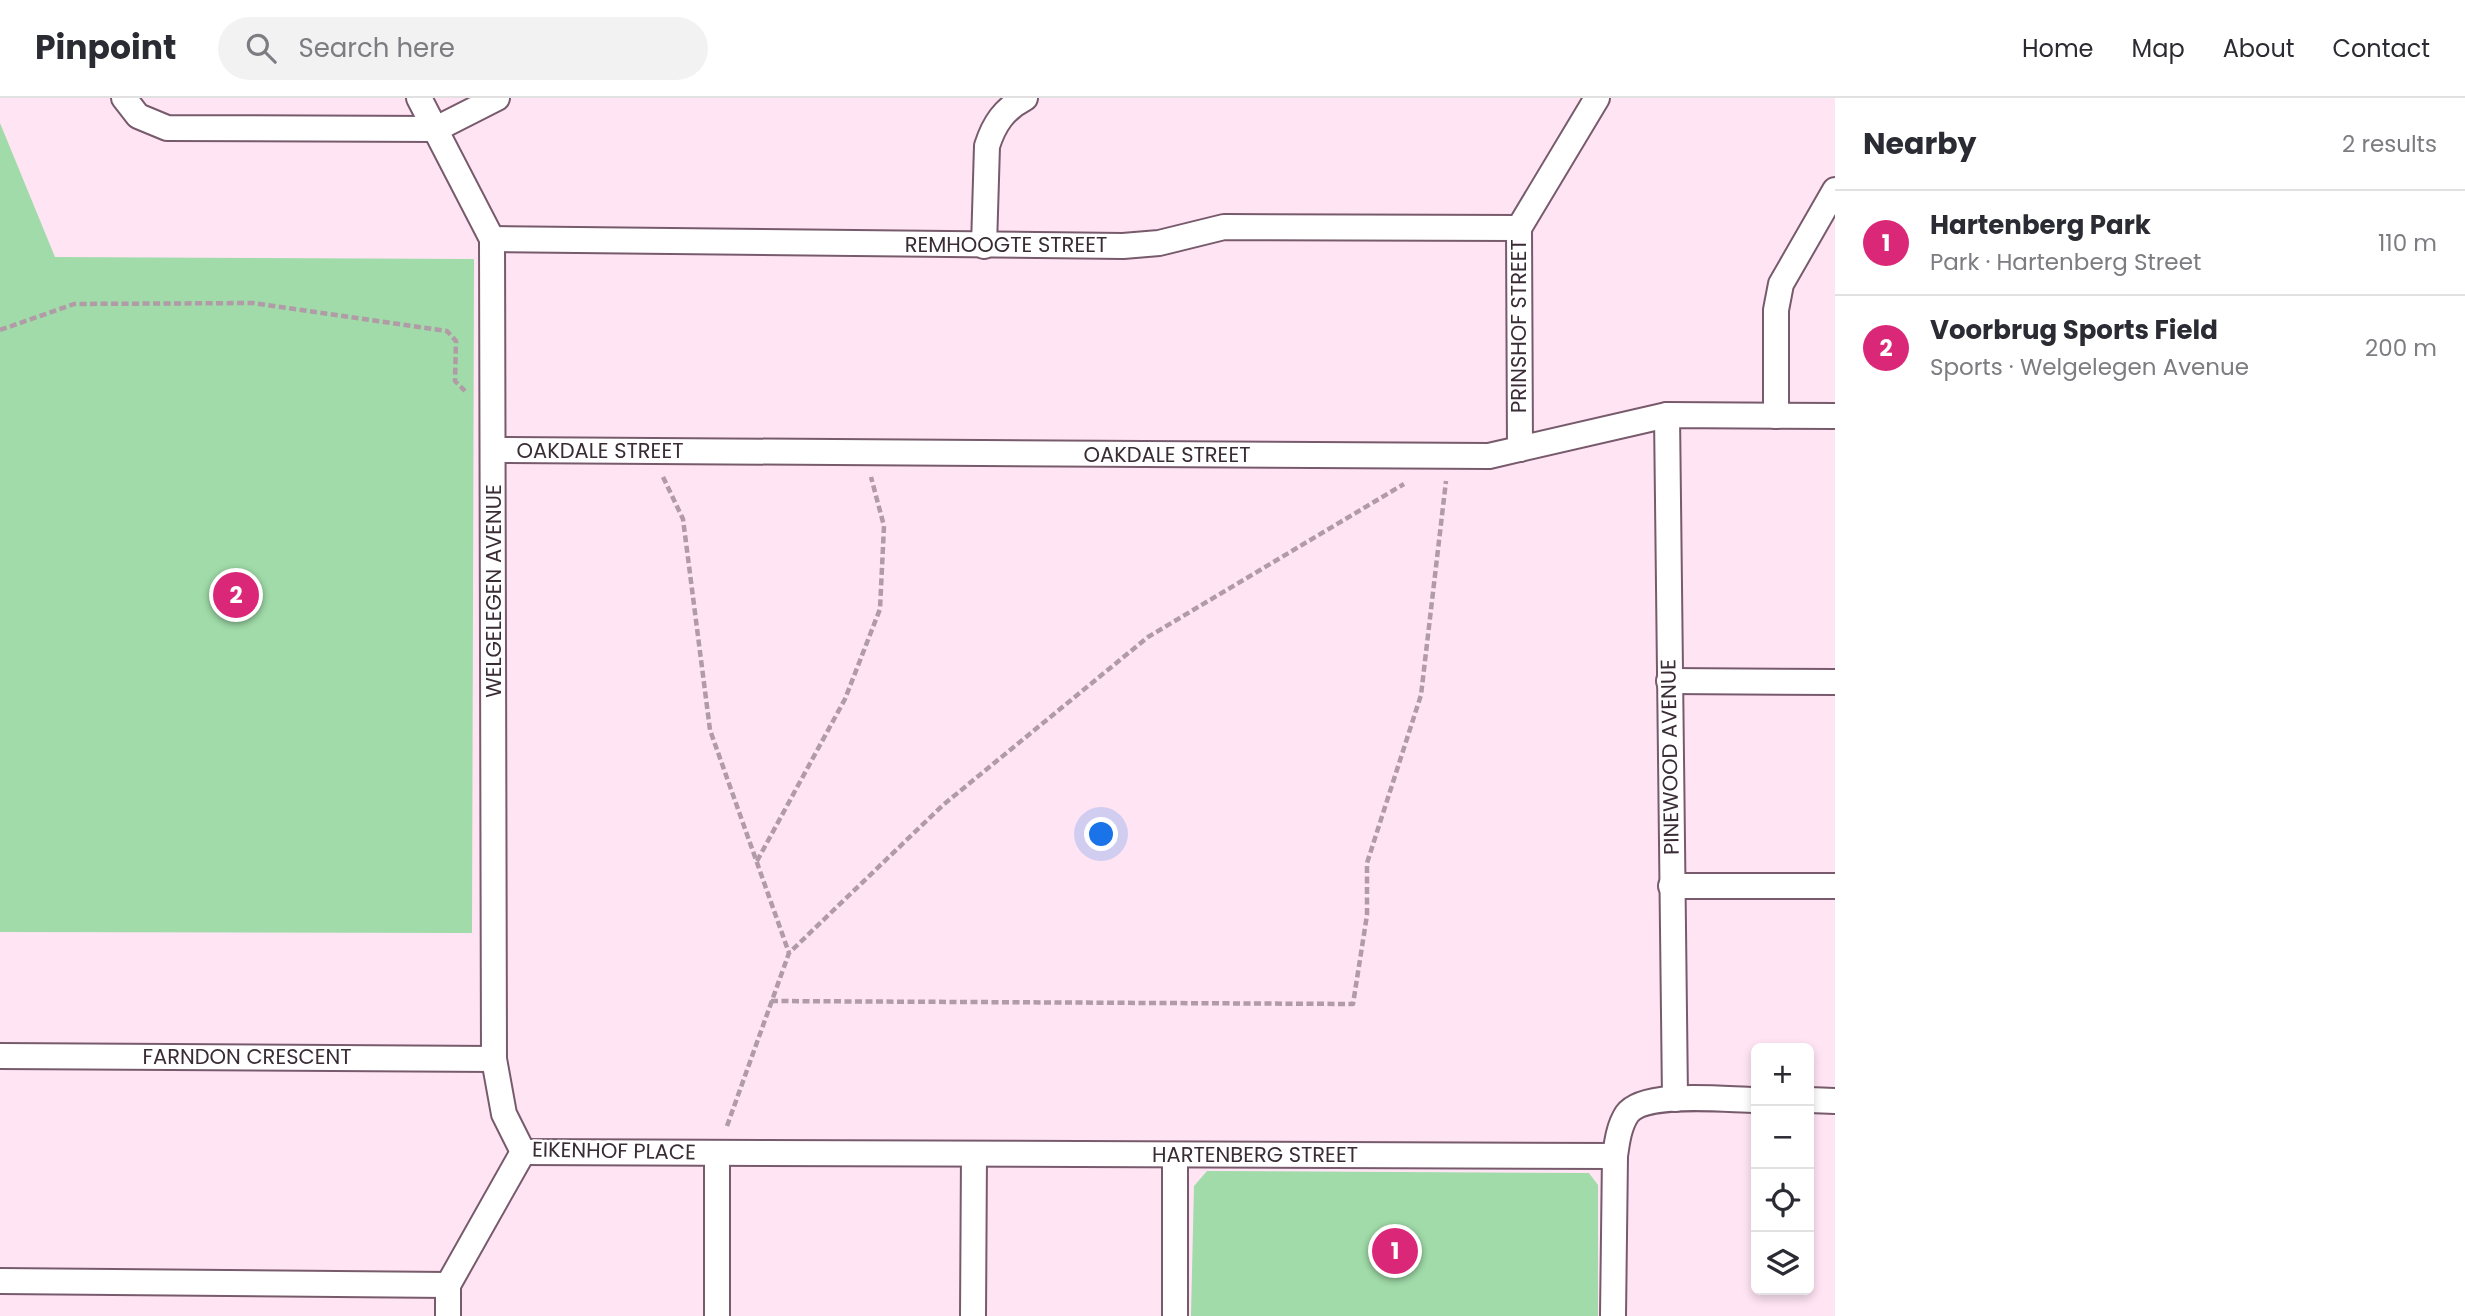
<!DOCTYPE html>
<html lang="en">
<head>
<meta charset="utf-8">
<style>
  :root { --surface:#fff; --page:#f2f2f3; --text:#2b2b33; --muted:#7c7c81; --line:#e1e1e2; --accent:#db2777 }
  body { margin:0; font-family:Poppins,sans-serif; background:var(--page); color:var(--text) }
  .controls { position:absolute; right:21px; bottom:21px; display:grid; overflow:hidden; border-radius:10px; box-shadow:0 4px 10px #0003 }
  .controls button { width:63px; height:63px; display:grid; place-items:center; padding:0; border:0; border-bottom:2px solid var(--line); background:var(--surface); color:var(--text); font:35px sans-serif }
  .you { position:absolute; left:1102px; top:737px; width:24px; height:24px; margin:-18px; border:5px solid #fff; border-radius:50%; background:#1a73e8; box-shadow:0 0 0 10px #1a73e833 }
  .badge { display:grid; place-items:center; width:46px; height:46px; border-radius:50%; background:var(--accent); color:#fff; font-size:23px; font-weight:700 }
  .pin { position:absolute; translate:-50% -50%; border:4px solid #fff; box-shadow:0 2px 7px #0006 }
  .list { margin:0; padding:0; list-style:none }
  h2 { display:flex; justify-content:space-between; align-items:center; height:91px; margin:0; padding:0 28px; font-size:30px }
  h2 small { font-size:23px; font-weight:400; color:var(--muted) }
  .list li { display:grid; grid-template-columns:46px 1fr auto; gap:21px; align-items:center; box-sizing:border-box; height:105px; padding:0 28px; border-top:2px solid var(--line) }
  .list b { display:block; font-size:26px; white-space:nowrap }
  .list p { margin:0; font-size:23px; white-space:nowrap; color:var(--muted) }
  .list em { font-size:23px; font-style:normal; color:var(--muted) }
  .icon { flex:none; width:38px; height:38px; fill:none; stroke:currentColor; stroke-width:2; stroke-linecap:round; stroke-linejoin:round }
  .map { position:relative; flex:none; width:1835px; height:1218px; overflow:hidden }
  header { display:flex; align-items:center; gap:42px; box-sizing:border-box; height:98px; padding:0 35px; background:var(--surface); border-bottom:2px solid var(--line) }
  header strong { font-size:33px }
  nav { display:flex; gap:38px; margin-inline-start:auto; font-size:24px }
  .search { width:490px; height:63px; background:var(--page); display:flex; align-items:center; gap:18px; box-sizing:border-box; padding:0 24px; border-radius:38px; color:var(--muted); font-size:26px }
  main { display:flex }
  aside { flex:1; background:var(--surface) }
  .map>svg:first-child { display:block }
  .green { fill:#a0dba9 }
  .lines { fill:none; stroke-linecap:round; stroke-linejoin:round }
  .street-casing { stroke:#775b6c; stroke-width:28 }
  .path { stroke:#b09ba7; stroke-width:4.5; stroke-dasharray:7 3.5; stroke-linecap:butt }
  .street { stroke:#fff; stroke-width:24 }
  .labels { text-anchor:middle; stroke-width:5; stroke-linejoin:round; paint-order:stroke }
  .street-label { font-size:21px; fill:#392c34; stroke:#fff }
</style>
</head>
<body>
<header>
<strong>Pinpoint</strong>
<div class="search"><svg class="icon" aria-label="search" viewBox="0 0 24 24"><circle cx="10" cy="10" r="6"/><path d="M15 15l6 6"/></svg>Search here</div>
<nav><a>Home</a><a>Map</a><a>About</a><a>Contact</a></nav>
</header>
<main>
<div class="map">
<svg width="1835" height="1218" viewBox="0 0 1835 1218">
  <rect width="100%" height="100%" fill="#ffe4f4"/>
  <g class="green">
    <polygon points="0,25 55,159 474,161 472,835 0,834"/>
    <polygon points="1207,1073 1589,1075 1598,1087 1598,1218 1191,1218 1194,1088"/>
  </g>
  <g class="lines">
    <g class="street-casing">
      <g id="street">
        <polyline points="124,0 138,18 167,30 436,31 497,0"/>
        <polyline points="419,0 492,141 494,961 504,1016 523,1054"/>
        <polyline points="492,141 1123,148 1159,145 1224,129 1519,130"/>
        <path d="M984 148 987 48C994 26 1004 11 1025 0"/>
        <polyline points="1667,317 1675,1001"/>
        <polyline points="1776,318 1776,212 1781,186 1835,92"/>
        <polyline points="1520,351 1519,130 1597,0"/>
        <polyline points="494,352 1489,358 1667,317 1835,318"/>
        <polyline points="1669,583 1835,584"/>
        <polyline points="1671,788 1835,788"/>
        <polyline points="0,958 494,961"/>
        <polyline points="1809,1002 1835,1003"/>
        <polyline points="523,1054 1615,1058"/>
        <polyline points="0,1183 448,1187"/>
        <polyline points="448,1218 448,1187 523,1054"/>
        <polyline points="717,1218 717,1055"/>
        <polyline points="973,1218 974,1056"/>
        <polyline points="1175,1218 1175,1057"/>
        <path d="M1613 1218 1615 1058C1617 1044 1619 1028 1627 1016 1644 992 1728 1002 1756 1002"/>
      </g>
    </g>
    <g class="path">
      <polyline points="0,232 74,206 253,205 447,233 456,243 455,283 465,293"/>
      <polyline points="663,379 683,421 710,632 789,855"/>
      <polyline points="757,763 845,601 880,511 884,428 871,379"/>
      <polyline points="771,903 1353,906 1367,817 1367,765 1421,597 1446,383"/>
      <polyline points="727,1028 789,855 943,707 1148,539 1404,386"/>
    </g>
    <use href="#street" class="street"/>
  </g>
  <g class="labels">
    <g class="street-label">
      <text x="1006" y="154">REMHOOGTE STREET</text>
      <text transform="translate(1519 228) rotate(-90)" y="7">PRINSHOF STREET</text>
      <text x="600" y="360">OAKDALE STREET</text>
      <text x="1167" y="364">OAKDALE STREET</text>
      <text transform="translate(494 493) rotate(-90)" y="7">WELGELEGEN AVENUE</text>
      <text transform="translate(1670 659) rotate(-91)" y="7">PINEWOOD AVENUE</text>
      <text x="247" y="966">FARNDON CRESCENT</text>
      <text transform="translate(614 1053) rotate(1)" y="7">EIKENHOF PLACE</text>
      <text x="1255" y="1064">HARTENBERG STREET</text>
    </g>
  </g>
</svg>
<div class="controls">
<button>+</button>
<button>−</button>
<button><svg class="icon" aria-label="locate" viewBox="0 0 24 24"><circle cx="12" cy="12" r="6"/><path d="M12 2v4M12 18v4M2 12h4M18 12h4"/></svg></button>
<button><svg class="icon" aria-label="layers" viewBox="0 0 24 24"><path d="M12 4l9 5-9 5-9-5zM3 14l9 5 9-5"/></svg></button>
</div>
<div class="you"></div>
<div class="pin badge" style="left:1395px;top:1153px">1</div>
<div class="pin badge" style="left:236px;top:497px">2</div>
</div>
<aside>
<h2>Nearby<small>2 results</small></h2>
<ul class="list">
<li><span class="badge">1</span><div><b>Hartenberg Park</b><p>Park · Hartenberg Street</p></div><em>110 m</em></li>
<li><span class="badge">2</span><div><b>Voorbrug Sports Field</b><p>Sports · Welgelegen Avenue</p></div><em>200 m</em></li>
</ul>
</aside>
</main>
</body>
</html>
